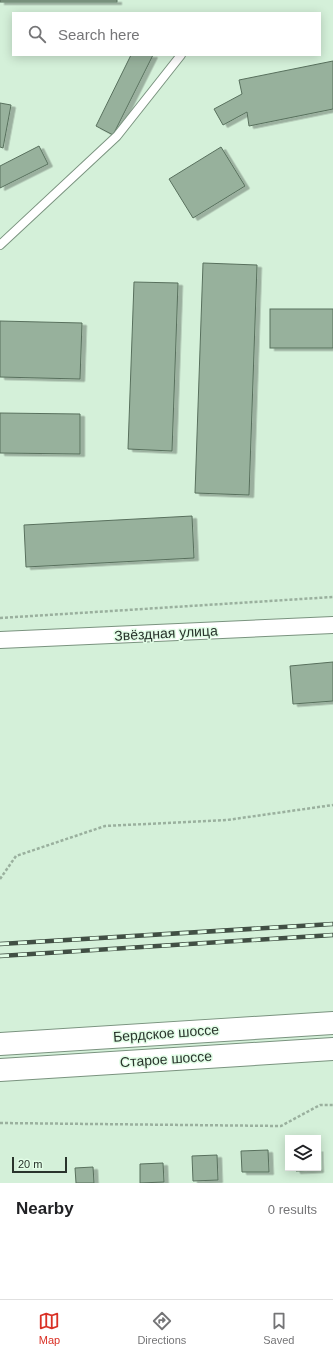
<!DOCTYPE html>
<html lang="en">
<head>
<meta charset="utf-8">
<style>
  :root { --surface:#fff; --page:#f6f6f6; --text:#202124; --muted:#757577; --line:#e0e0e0; --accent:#d93025 }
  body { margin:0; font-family:Arial,sans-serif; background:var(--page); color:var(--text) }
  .controls { position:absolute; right:12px; bottom:12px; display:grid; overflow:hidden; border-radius:0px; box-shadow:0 2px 10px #0003 }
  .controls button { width:36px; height:36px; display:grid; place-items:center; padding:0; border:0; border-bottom:1px solid var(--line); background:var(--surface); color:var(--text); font:20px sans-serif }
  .scale { position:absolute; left:12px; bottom:10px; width:55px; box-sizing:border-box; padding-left:4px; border:2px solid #29342c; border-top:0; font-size:11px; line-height:14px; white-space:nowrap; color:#29342c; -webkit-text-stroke:3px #e1fde6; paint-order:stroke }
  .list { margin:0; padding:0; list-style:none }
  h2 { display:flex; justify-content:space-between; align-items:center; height:52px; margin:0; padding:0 16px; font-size:17px }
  h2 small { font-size:13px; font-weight:400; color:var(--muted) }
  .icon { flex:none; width:22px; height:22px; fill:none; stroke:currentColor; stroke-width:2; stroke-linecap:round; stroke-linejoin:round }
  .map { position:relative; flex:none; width:333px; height:1183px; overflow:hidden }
  .search { position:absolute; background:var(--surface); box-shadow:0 2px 10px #0003; left:12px; right:12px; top:12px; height:44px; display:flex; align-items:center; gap:10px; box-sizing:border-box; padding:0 14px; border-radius:0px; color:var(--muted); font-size:15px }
  .sheet { height:116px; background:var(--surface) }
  nav { display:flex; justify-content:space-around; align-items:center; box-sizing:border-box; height:56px; border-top:1px solid var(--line); background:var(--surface); font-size:11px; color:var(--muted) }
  nav a { display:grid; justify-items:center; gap:2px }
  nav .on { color:var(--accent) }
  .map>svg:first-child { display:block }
  .building { fill:#97b19c; stroke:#58705d; filter:url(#shadow) }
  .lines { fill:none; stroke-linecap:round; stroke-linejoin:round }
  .service-casing { stroke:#7a937f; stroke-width:10 }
  .minor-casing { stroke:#7a937f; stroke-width:18 }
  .trunk-casing { stroke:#7a937f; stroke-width:24 }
  .path { stroke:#9ab09e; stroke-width:2.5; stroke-dasharray:3 2; stroke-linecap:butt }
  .service { stroke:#fff; stroke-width:8 }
  .minor { stroke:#fff; stroke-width:16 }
  .trunk { stroke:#fff; stroke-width:22 }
  .rail-casing { stroke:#414f44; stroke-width:4.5 }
  .rail { stroke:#e1fde6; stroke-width:3; stroke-dasharray:9; stroke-linecap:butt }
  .labels { text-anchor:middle; stroke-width:3; stroke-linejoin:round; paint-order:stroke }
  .street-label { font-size:14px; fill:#29342c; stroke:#e1fde6 }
</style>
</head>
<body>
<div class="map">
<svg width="333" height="1183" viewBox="0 0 333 1183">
  <defs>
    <filter id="shadow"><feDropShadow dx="4.5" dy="2.5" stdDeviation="0" flood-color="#0004"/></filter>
  </defs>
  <rect width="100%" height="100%" fill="#d4f0d9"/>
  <g class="building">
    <rect x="0" y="0" width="117" height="2"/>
    <polygon points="131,55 153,55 113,135 96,126"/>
    <polygon points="333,61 333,109 249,126 247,112 223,125 214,109 242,94 239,80"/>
    <polygon points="0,103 11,105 3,148 0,147"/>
    <polygon points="39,146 48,164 0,188 0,166"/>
    <polygon points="221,147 245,186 193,218 169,179"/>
    <polygon points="203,263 257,265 249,495 195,493"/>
    <polygon points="134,282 178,283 172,451 128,449"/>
    <rect x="270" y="309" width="63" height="39"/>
    <polygon points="0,321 82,323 80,379 0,377"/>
    <polygon points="0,413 80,414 80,454 0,453"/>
    <polygon points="192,516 194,558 26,567 24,525"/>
    <polygon points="333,662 333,701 293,704 290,666"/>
    <polygon points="318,1149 319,1170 296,1171 295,1168 318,1168"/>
    <polygon points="268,1150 269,1172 242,1172 241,1151"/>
    <polygon points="217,1155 218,1180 193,1181 192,1156"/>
    <polygon points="163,1163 164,1182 140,1183 140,1164"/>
    <polygon points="93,1167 94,1183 76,1183 75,1168"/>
  </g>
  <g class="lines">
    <g class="service-casing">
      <polyline id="service" points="0,245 117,136 181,55"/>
    </g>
    <g class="minor-casing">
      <polyline id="minor" points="0,640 333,625"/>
    </g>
    <g class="trunk-casing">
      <g id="trunk">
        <polyline points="0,1044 333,1023"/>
        <polyline points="0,1070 333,1049"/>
      </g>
    </g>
    <g class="path">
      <polyline points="0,618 333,597"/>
      <polyline points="0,879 16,856 105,826 227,820 333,805"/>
      <polyline points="0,1123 281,1126 320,1105 333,1105"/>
    </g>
    <use href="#service" class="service"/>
    <use href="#minor" class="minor"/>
    <use href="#trunk" class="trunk"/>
    <g class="rail-casing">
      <g id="rail">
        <polyline points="0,944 333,924"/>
        <polyline points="0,956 333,935"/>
      </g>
    </g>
    <use href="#rail" class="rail"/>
  </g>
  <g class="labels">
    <g class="street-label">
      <text transform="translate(166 633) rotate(-3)" y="5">Звёздная улица</text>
      <text transform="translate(166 1033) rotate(-4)" y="5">Бердское шоссе</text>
      <text transform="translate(166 1059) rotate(-4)" y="5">Старое шоссе</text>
    </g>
  </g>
</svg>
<div class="controls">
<button><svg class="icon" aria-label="layers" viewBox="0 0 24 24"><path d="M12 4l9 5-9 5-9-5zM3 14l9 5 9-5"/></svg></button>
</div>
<div class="scale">20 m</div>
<div class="search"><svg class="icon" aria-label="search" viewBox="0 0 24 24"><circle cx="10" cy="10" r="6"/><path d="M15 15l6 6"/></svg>Search here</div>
</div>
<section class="sheet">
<h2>Nearby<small>0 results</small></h2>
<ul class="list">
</ul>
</section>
<nav>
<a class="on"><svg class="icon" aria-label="map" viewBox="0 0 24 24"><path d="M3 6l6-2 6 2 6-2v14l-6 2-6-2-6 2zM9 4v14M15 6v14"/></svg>Map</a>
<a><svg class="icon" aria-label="directions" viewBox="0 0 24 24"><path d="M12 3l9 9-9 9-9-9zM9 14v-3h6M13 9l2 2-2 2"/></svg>Directions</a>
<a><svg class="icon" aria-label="saved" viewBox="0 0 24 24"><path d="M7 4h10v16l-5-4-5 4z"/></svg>Saved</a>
</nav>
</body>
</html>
